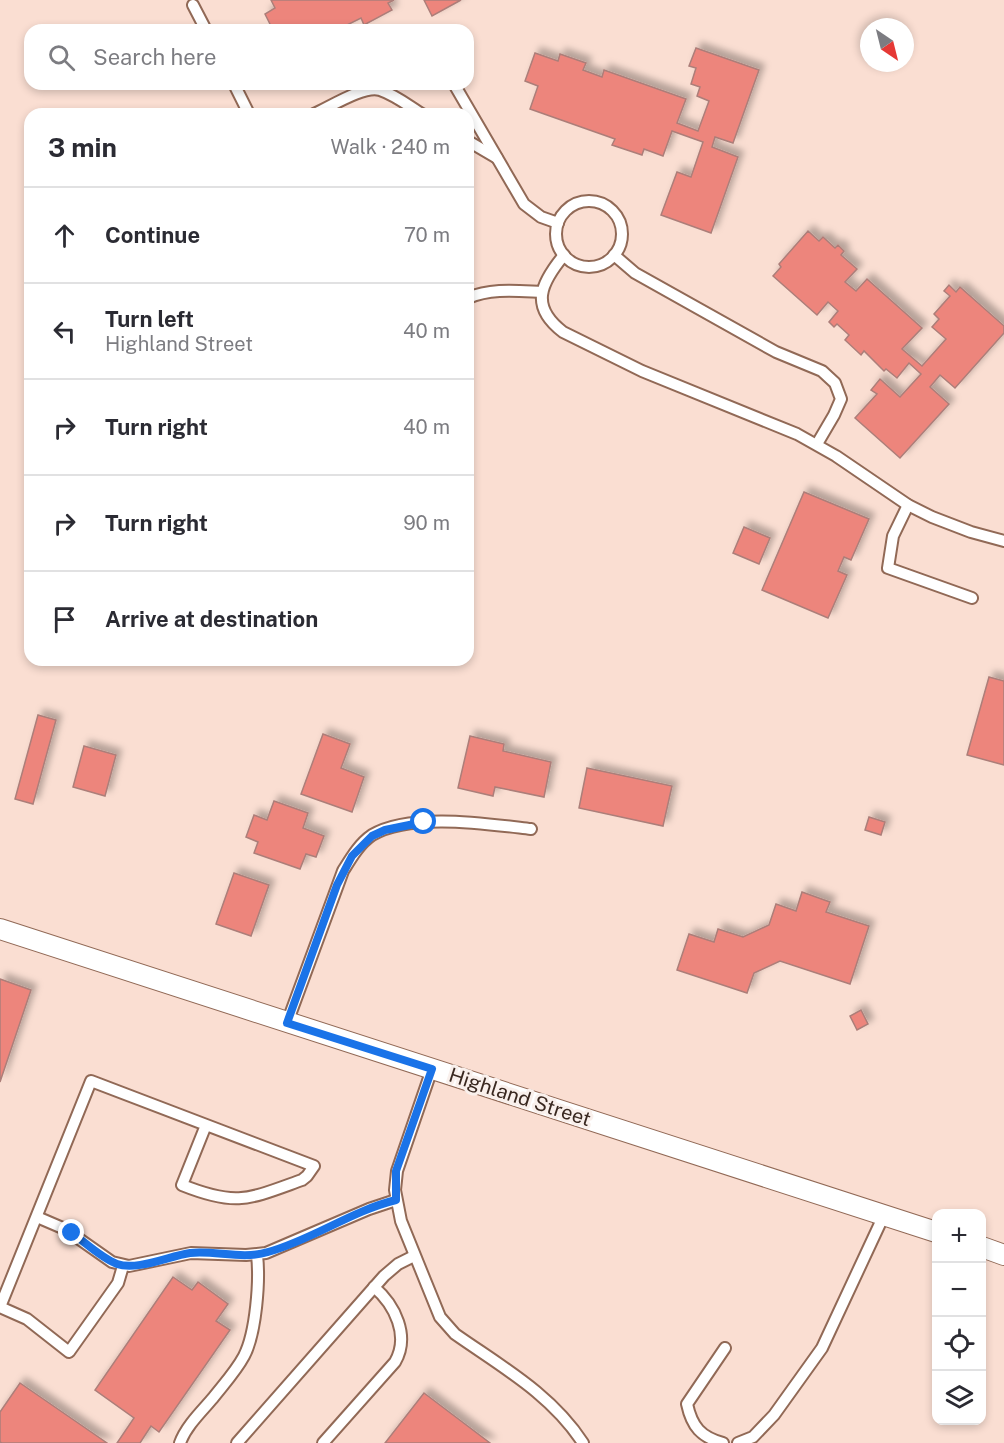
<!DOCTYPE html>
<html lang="en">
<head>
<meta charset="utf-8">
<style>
  :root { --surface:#fff; --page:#f7f7f7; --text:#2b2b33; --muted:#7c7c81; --line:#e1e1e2 }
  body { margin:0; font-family:"Public Sans",sans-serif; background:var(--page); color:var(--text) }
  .controls { position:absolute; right:18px; bottom:18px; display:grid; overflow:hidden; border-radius:12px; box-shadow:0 3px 9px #0003 }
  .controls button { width:54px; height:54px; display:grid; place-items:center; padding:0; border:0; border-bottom:2px solid var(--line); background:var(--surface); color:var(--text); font:30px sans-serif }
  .compass { position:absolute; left:860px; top:18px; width:54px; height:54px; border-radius:50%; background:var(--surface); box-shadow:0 3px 9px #0003; rotate:145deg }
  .stop { position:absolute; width:18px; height:18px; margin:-14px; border:4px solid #1a73e8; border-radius:50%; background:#fff }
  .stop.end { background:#1a73e8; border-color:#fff; box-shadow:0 2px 6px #0008 }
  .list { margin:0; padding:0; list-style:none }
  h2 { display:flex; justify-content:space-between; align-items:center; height:78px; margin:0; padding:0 24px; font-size:26px }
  h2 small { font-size:20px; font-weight:400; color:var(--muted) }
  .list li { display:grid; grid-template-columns:39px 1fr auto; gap:18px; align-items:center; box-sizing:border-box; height:96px; padding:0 24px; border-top:2px solid var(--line) }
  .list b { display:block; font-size:22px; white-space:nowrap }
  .list p { margin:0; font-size:20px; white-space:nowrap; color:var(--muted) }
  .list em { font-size:20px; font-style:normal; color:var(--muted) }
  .icon { flex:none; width:33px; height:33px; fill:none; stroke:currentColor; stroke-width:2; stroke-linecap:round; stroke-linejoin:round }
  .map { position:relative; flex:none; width:1004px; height:1443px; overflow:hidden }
  .search { position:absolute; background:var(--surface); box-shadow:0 3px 9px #0003; left:24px; top:24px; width:450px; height:66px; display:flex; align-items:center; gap:15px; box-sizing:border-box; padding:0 21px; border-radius:18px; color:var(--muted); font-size:22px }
  .panel { position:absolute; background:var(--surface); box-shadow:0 3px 9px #0003; left:24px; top:108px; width:450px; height:558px; border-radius:18px }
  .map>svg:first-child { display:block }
  .building { fill:#ed857c; stroke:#ac7e79; stroke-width:1.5; filter:url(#shadow) }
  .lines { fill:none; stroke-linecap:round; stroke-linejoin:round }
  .lane-casing { stroke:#916956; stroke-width:14 }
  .street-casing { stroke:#916956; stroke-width:22 }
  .lane { stroke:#fff; stroke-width:10 }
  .street { stroke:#fff; stroke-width:20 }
  .route { stroke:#1a73e8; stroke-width:8 }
  .labels { text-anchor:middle; stroke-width:6; stroke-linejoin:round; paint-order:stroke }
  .street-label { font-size:20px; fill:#392820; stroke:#f9f0ec }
</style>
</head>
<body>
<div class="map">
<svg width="1004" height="1443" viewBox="0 0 1004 1443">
  <defs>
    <filter id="shadow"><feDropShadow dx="5.5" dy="-5.5" stdDeviation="3" flood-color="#0004"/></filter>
  </defs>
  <rect width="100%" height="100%" fill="#faded2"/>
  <g class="building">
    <polygon points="271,0 394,0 388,3 392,10 364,25 361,18 337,30 273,30 265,14 275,8"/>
    <polygon points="424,0 461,0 432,16"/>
    <polygon points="696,48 759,70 733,143 715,137 712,147 738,157 711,233 661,215 677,172 691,177 703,142 672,131 663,156 644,149 642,155 612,145 615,139 530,109 538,86 525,81 535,53 558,61 560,54 586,63 583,70 602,77 604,70 686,99 677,123 698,131 709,101 697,96 700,87 691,84 696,68 689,66"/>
    <polygon points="808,231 819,241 823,237 835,248 838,245 844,251 841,255 857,269 845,282 856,291 867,279 922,328 902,349 922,366 946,339 932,327 939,319 934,314 950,296 944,291 949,285 956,292 960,287 1004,326 1004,333 955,388 940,375 930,387 949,404 900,458 855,418 877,394 871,390 880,379 900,397 921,374 909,363 897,378 886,369 884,371 864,351 861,355 845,340 849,335 837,324 834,327 829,322 838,311 828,302 817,315 773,276 781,267 779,264"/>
    <polygon points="804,492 869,519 851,560 844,557 838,571 847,575 828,618 762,590"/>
    <polygon points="744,527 770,538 759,564 733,553"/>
    <polygon points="989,677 1004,681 1004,765 967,755"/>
    <polygon points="38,715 56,720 33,804 15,799"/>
    <polygon points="323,734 350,744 341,768 364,777 352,812 301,794"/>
    <polygon points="470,736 504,744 503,751 551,762 544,797 495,787 493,796 458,788"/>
    <polygon points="84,746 116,755 105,796 73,787"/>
    <polygon points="587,768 672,786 663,826 579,808"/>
    <polygon points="274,801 308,813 303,828 324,836 316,857 306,854 300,869 254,853 258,842 246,837 254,815 267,820"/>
    <polygon points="869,817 885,822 881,835 865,830"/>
    <polygon points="234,873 269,885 251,936 216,924"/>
    <polygon points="802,892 830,902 826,912 869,926 850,984 780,961 754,973 747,993 677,970 689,934 714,942 718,929 743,937 769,925 776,904 796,911"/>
    <polygon points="0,979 31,990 0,1082"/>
    <polygon points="861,1010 868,1024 857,1030 850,1016"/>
    <polygon points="173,1277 192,1290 198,1282 228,1304 216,1321 230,1330 159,1432 151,1426 140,1443 117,1443 134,1418 95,1390"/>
    <polygon points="20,1383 107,1443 2,1443 0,1442 0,1412"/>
    <polygon points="424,1393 490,1443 385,1443"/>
  </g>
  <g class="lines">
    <g class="lane-casing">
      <g id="lane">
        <polyline points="193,5 206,30"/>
        <polyline points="234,84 249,114"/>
        <polyline points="454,84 524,204 541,217 558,223"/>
        <path d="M314 114C330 107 364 85 380 90 395 95 409 106 422 114"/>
        <polyline points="468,141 497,158"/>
        <circle cx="589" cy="234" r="33"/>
        <path d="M564 255C541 283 529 306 563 332L642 371 797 434 836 456 908 505 932 517 971 532 1004 541"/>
        <polyline points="614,255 635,273 776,352 822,371 835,383 841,399 834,415 817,444"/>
        <path d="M468 298C491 288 517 291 542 292"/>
        <polyline points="908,505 893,536 888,568 972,598"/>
        <path d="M287 1023 343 871C351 858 359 844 372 835 410 812 488 824 531 829"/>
        <path d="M432 1069 397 1171 395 1190 401 1221 440 1317 455 1334C502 1367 551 1394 583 1443"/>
        <polyline points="37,1217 65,1229 112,1262 129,1266 191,1253 246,1255 266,1253 369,1209 396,1200"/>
        <path d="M0 1307 91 1081 314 1166 307 1176 302 1180C249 1199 237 1207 182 1185L206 1125"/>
        <polyline points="0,1307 27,1319 69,1352 118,1283 123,1266"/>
        <path d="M180 1443C186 1426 202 1411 213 1398 224 1384 236 1371 244 1356 256 1333 260 1281 257 1255"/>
        <polyline points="237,1443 384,1276 398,1264 414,1256"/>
        <path d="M323 1443 395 1362C410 1336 395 1305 374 1287"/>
        <path d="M723 1443C701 1437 692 1427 687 1404L725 1348"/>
        <polyline points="738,1443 753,1437 774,1415 822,1348 884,1215"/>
      </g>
    </g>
    <g class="street-casing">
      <g id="street">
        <polyline points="0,929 936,1232"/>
        <polyline points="982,1247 1004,1255"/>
      </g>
    </g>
    <use href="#lane" class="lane"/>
    <use href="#street" class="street"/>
  </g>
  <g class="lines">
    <path class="route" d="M72 1233C86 1243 101 1258 117 1264 137 1271 169 1256 190 1253 215 1250 242 1260 268 1252 312 1240 351 1211 396 1200V1171L432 1069 287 1023 337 885 352 856 372 836 385 830 424 822"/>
  </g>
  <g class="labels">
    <g class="street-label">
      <text transform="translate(520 1097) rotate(18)" y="7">Highland Street</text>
    </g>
  </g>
</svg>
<div class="controls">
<button>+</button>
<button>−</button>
<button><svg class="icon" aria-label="locate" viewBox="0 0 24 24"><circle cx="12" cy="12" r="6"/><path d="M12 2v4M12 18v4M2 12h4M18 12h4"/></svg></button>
<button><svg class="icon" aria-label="layers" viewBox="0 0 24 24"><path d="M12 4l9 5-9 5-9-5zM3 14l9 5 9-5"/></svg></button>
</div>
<svg class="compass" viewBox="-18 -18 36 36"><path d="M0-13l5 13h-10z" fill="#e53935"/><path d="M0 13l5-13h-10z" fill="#7c7c81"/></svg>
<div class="stop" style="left:424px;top:822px"></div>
<div class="stop end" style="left:72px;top:1233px"></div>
<div class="search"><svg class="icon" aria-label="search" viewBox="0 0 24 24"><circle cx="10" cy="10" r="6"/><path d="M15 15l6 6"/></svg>Search here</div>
<section class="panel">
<h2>3 min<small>Walk · 240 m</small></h2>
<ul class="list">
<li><svg class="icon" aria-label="ahead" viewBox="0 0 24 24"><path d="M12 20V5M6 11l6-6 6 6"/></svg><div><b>Continue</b></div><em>70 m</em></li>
<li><svg class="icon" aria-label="left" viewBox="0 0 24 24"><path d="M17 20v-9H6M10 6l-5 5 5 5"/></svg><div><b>Turn left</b><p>Highland Street</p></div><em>40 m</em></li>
<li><svg class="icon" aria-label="right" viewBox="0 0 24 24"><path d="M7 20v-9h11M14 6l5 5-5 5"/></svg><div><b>Turn right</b></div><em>40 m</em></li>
<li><svg class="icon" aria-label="right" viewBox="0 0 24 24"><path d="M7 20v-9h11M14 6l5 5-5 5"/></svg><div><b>Turn right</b></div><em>90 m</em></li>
<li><svg class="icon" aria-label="arrive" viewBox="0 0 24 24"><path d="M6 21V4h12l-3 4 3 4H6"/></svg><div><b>Arrive at destination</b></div></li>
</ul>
</section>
</div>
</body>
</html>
